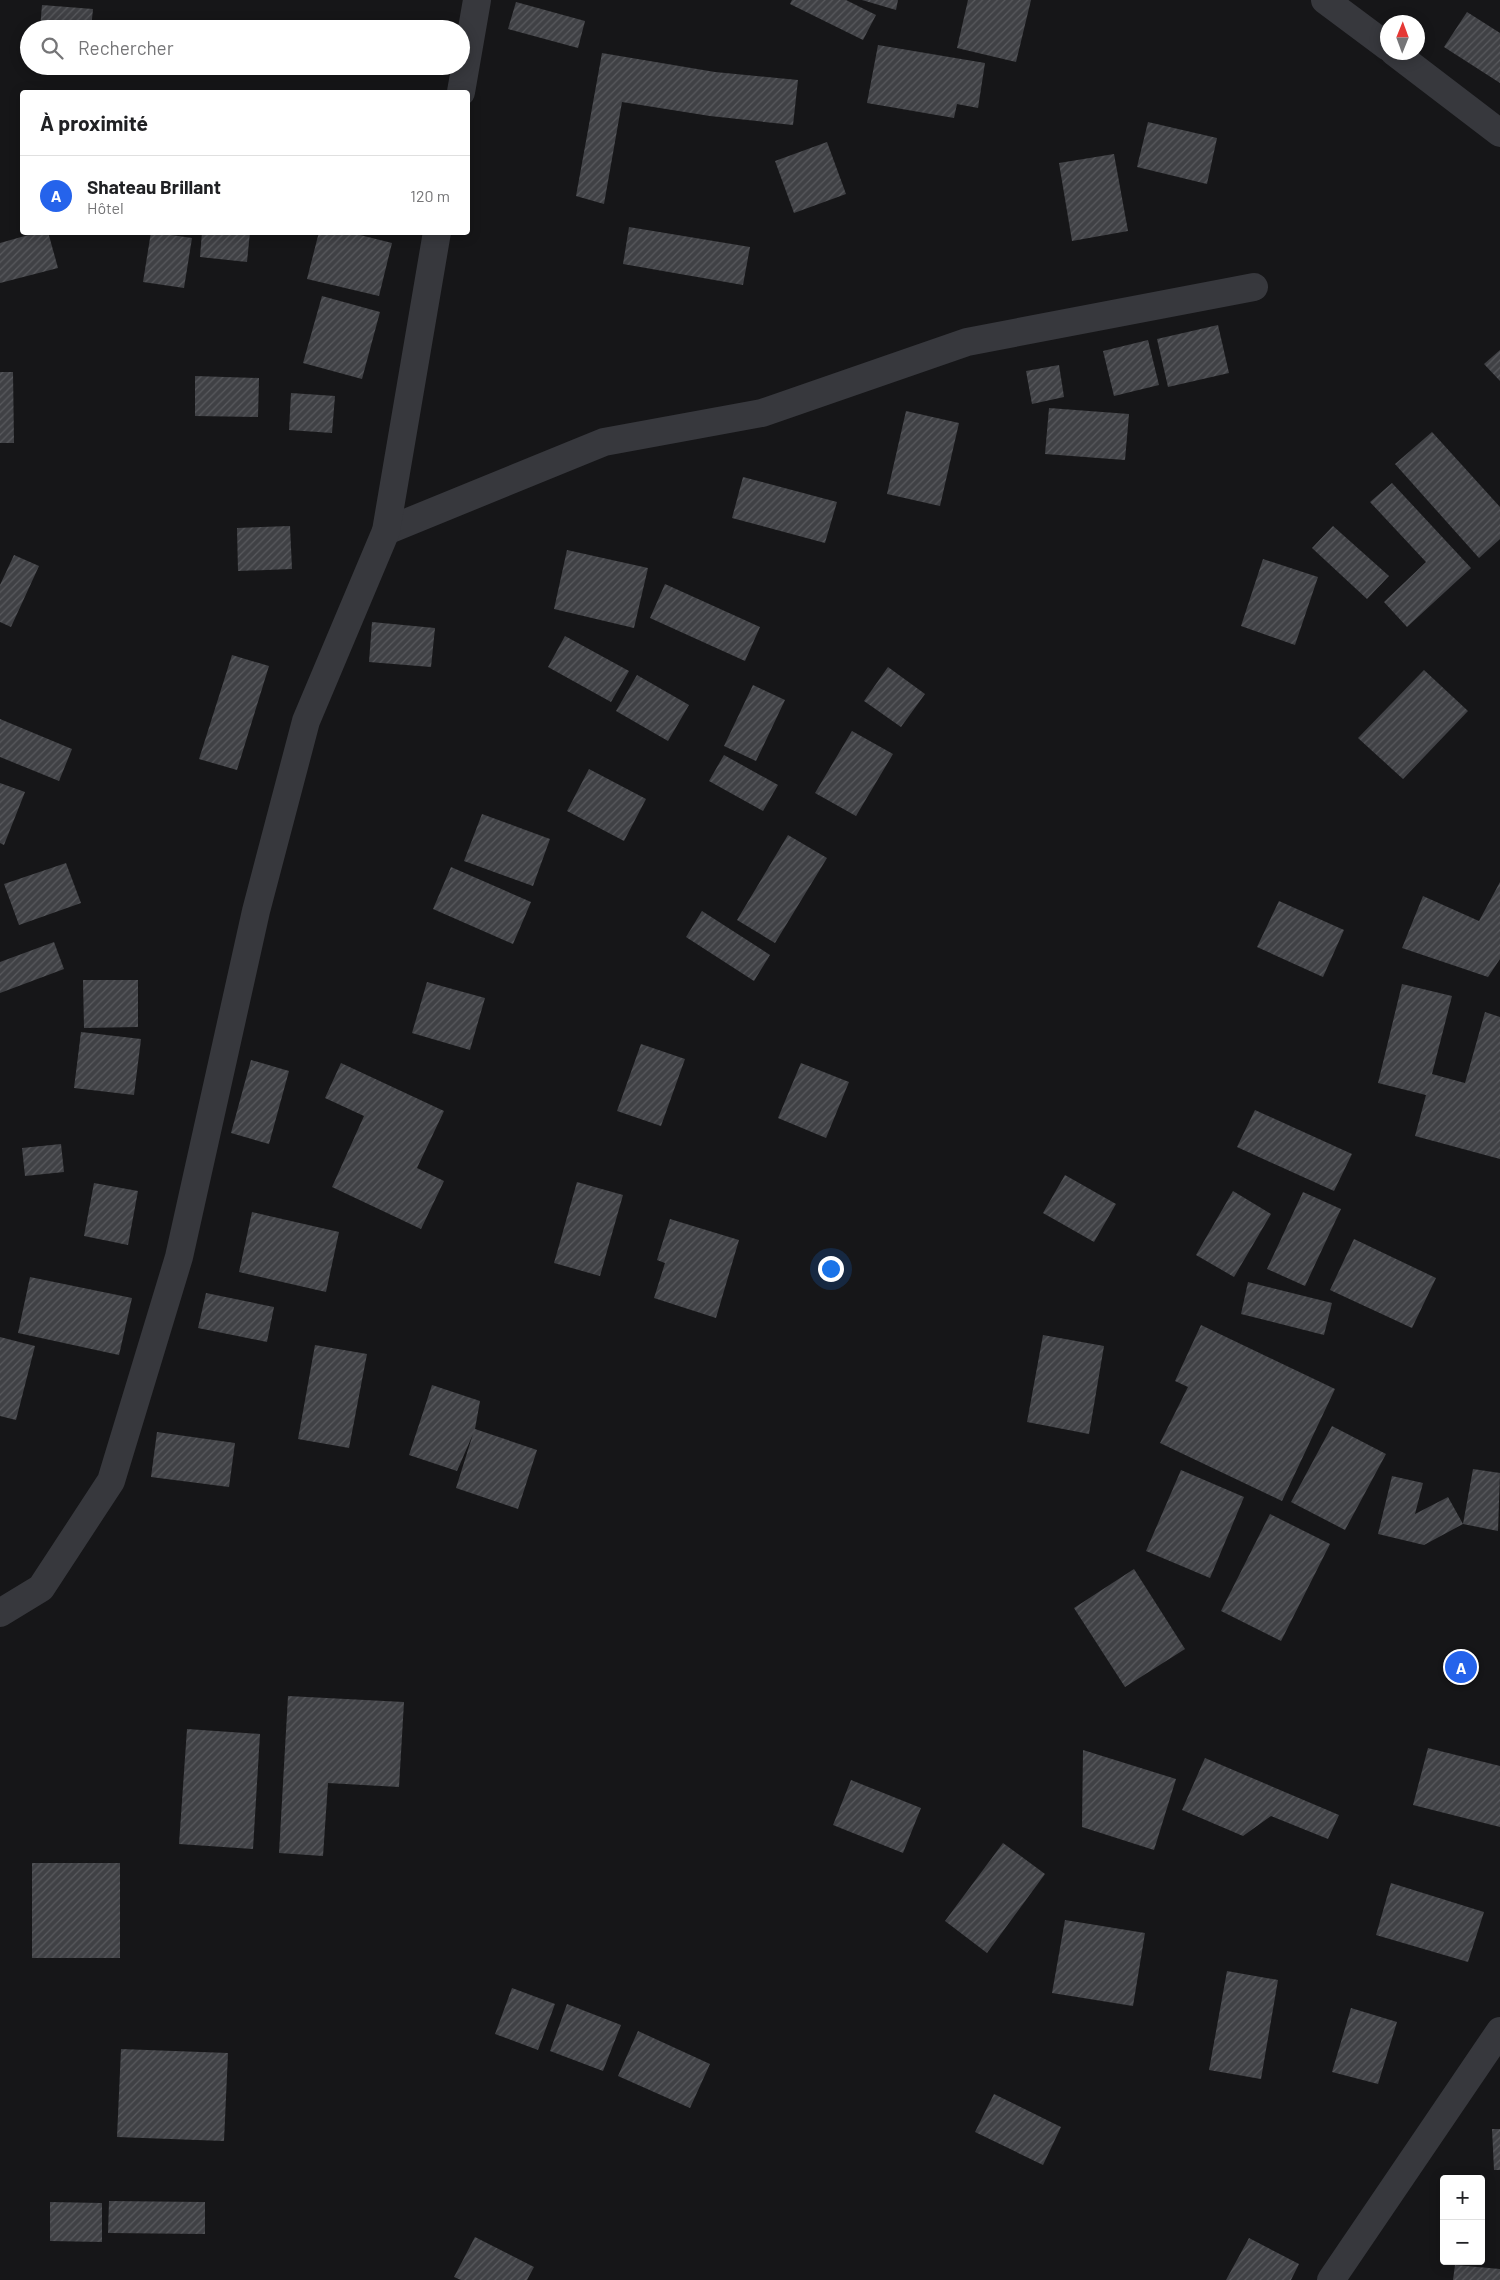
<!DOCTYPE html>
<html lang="fr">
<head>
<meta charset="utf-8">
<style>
  :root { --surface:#fff; --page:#f2f2f2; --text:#202124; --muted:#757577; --line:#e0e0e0; --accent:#2563eb }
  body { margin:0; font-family:Barlow,sans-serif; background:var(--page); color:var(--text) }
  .controls { position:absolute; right:15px; bottom:15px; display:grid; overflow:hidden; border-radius:5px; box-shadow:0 2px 12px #0003 }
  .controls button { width:45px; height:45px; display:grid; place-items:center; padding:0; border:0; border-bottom:1px solid var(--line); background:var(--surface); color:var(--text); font:25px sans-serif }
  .compass { position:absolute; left:1380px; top:15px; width:45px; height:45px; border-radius:50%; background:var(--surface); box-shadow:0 2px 12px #0003; rotate:1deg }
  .you { position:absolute; left:830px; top:1268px; width:18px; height:18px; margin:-12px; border:4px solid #fff; border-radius:50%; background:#1a73e8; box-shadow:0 0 0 8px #1a73e833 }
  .badge { display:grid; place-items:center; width:32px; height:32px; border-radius:50%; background:var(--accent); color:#fff; font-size:16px; font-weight:700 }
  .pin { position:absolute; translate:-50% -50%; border:2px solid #fff; box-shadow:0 1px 5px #0006 }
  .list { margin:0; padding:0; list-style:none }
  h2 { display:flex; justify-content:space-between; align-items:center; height:65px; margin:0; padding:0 20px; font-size:21px }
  h2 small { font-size:16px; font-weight:400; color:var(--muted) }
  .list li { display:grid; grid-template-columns:32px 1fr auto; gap:15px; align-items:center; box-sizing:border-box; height:80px; padding:0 20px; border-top:1px solid var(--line) }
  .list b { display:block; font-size:19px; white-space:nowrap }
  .list p { margin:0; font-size:16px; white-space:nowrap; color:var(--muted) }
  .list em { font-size:16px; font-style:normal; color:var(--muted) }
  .icon { flex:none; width:28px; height:28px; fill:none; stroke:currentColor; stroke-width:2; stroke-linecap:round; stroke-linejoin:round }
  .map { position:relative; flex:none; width:1500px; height:2280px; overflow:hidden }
  .search { position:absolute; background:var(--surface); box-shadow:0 2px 12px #0003; left:20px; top:20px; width:450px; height:55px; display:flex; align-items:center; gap:12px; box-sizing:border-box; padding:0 18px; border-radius:28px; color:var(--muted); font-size:19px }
  .panel { position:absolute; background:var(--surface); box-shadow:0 2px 12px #0003; left:20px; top:90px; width:450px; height:145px; border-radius:5px }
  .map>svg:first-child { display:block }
  .building { fill:url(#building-hatch) }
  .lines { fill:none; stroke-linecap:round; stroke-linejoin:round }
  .minor { stroke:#37383d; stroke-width:28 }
</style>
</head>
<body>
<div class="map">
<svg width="1500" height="2280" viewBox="0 0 1500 2280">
  <defs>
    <pattern id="building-hatch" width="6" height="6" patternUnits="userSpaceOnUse" patternTransform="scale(1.25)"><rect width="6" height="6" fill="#404145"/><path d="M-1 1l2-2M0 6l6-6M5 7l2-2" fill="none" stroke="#595a5e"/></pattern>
  </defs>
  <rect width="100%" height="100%" fill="#161618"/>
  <g class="building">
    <polygon points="792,0 846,0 876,15 863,40 790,4"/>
    <polygon points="862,0 898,0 896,10"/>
    <polygon points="968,0 1031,0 1016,62 957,48"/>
    <polygon points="516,2 585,21 578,48 508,29"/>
    <polygon points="42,5 93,9 91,29 40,29"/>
    <polygon points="1467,12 1500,33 1500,83 1444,47"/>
    <polygon points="878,45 985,63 978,108 957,104 954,118 867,103"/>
    <polygon points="602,53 715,72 798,80 793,125 710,116 622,102 604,204 576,196"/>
    <polygon points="1148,122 1217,138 1207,184 1137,167"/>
    <polygon points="827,142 846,194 794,213 775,161"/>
    <polygon points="1114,154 1128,231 1072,241 1059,163"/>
    <polygon points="629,227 750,247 743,285 623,264"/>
    <polygon points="39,232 48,232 58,268 0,283 0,243"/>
    <polygon points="151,232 192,238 184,288 143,282"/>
    <polygon points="202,232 250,232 247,262 200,257"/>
    <polygon points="319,232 348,232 392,243 379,296 307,279"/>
    <polygon points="322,296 380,312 362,379 303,363"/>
    <polygon points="1218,325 1229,373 1168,387 1157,339"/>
    <polygon points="1148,340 1159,385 1114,396 1103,351"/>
    <polygon points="1500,350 1500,381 1484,364"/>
    <polygon points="1059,365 1064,397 1032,404 1026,371"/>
    <polygon points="0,372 13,372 14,443 0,443"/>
    <polygon points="195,376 259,378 258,417 195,416"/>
    <polygon points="291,393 335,396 332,433 289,430"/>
    <polygon points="1049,408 1129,414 1125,460 1045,454"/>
    <polygon points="906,411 959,423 940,506 887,494"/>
    <polygon points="1432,432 1500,507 1500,539 1479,558 1395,464"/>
    <polygon points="743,477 837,502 825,543 732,518"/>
    <polygon points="1392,483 1471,568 1407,627 1384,602 1426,562 1370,502"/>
    <polygon points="290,526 292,569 238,571 237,528"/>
    <polygon points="1333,526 1389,576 1367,599 1312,548"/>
    <polygon points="567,550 648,568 634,628 554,609"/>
    <polygon points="14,555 39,566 11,627 0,622 0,585"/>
    <polygon points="1263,559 1318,577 1295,645 1241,626"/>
    <polygon points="665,584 760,627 745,661 650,618"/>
    <polygon points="372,622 435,628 431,667 369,662"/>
    <polygon points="565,636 629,671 611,702 548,667"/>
    <polygon points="232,655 269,666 237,770 199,759"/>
    <polygon points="888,667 925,694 901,727 864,701"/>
    <polygon points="1424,670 1468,711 1403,779 1358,738"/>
    <polygon points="637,675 689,705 668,741 616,711"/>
    <polygon points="753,685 785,700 756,761 724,746"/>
    <polygon points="0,719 72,749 59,781 0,757"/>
    <polygon points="852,731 893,754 856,816 815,793"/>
    <polygon points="724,755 778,785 763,811 709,781"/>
    <polygon points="589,769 646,799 624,841 567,811"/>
    <polygon points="0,783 25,792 4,845 0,843"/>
    <polygon points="482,814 550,839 533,886 464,861"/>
    <polygon points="788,835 827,858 775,943 737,920"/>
    <polygon points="66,863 81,903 19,925 4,884"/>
    <polygon points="451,867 531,902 513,944 433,909"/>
    <polygon points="1500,882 1500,959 1488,977 1402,948 1423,896 1479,921"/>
    <polygon points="1279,901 1344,930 1323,977 1257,947"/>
    <polygon points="702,911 770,955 754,981 686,937"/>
    <polygon points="54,942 64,969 0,993 0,962"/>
    <polygon points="83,980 138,980 138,1027 84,1028"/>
    <polygon points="427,982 485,998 470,1050 412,1033"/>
    <polygon points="1402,984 1452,996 1432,1074 1465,1083 1485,1012 1500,1017 1500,1159 1415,1136 1426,1095 1378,1083"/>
    <polygon points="81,1032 141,1039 134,1095 74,1088"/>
    <polygon points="641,1044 685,1059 661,1126 617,1111"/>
    <polygon points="251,1060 289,1071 269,1144 231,1133"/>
    <polygon points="341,1063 444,1111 417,1168 444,1181 421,1229 332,1187 364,1116 325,1098"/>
    <polygon points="801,1063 849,1082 826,1138 778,1118"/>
    <polygon points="1255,1110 1352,1154 1334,1191 1237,1147"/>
    <polygon points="61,1144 64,1172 25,1176 22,1148"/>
    <polygon points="1065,1175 1116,1204 1094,1242 1043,1213"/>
    <polygon points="577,1182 623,1195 600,1276 554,1263"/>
    <polygon points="94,1183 138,1191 128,1245 84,1236"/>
    <polygon points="1233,1191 1271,1214 1234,1277 1196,1255"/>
    <polygon points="1303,1192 1341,1209 1305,1286 1267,1269"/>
    <polygon points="252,1212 339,1232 326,1292 239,1272"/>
    <polygon points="670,1219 739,1240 716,1318 654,1298 665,1263 657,1260"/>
    <polygon points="1354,1239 1436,1278 1412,1328 1330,1290"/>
    <polygon points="30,1277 132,1298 119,1355 18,1333"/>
    <polygon points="1248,1282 1332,1303 1324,1335 1241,1314"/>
    <polygon points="206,1293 274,1307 267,1342 198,1328"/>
    <polygon points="1201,1325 1335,1389 1282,1501 1160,1443 1188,1387 1175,1381"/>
    <polygon points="1043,1335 1104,1346 1089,1434 1027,1422"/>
    <polygon points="0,1337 35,1346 16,1420 0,1416"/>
    <polygon points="315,1345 367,1354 349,1448 298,1439"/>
    <polygon points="432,1385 480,1401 475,1429 537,1450 518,1509 456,1488 473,1434 457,1471 409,1455"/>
    <polygon points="1332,1426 1386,1454 1345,1530 1291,1502"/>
    <polygon points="157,1432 235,1443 229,1487 151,1477"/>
    <polygon points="1473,1469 1500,1473 1498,1531 1463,1524"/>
    <polygon points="1181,1470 1244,1497 1210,1578 1146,1551"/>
    <polygon points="1392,1476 1423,1483 1415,1514 1448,1497 1463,1524 1424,1545 1378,1534"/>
    <polygon points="1270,1514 1330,1544 1281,1641 1221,1611"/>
    <polygon points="1134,1569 1185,1649 1125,1687 1074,1608"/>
    <polygon points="288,1696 404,1702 399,1787 328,1783 323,1856 279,1853"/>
    <polygon points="187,1729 260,1734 253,1849 179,1844"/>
    <polygon points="1428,1748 1500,1766 1500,1827 1413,1805"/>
    <polygon points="1083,1750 1176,1779 1154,1850 1082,1827"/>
    <polygon points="1205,1758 1339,1815 1328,1839 1271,1816 1243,1836 1182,1810"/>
    <polygon points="851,1780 921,1808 903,1853 833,1825"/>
    <polygon points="1003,1843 1045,1874 987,1953 945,1921"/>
    <rect x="32" y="1863" width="88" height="95"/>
    <polygon points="1391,1883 1484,1912 1468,1962 1376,1935"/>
    <polygon points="1065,1920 1145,1933 1133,2006 1052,1993"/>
    <polygon points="1227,1971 1278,1980 1261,2079 1209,2070"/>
    <polygon points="512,1988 555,2004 538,2050 495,2034"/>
    <polygon points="567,2004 621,2025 603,2071 550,2051"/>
    <polygon points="1351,2008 1397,2022 1378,2084 1332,2072"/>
    <polygon points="638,2031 710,2064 690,2108 618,2076"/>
    <polygon points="121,2049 228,2053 224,2141 117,2137"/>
    <polygon points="994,2094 1061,2127 1043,2165 975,2132"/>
    <polygon points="1492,2129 1500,2129 1500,2170 1494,2170"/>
    <polygon points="109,2201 205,2202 205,2234 108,2233"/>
    <polygon points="50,2202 102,2203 102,2242 50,2241"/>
    <polygon points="475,2237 534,2267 527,2280 461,2280 454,2277"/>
    <polygon points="1249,2238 1299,2264 1291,2280 1226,2280"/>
    <polygon points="1455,2265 1500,2269 1500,2280 1453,2280"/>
  </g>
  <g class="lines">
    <g class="minor">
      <polyline points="1325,0 1388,47"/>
      <polyline points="1394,52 1500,133"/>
      <polyline points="461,92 477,0"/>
      <polyline points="386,531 604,442 762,413 967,342 1254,287"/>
      <polyline points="0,1613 41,1588 111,1481 179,1257 256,911 306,721 386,531 437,232"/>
      <polyline points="1331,2280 1500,2031"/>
    </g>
  </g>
</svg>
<div class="controls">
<button>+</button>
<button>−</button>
</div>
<svg class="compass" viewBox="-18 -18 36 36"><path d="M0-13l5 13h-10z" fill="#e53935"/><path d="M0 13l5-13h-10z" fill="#757577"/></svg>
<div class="you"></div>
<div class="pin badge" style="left:1461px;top:1667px">A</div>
<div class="search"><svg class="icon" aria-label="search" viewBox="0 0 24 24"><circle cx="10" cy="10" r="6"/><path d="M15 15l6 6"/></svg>Rechercher</div>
<section class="panel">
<h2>À proximité<small></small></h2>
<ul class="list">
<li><span class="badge">A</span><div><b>Shateau Brillant</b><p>Hôtel</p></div><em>120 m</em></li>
</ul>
</section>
</div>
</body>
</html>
